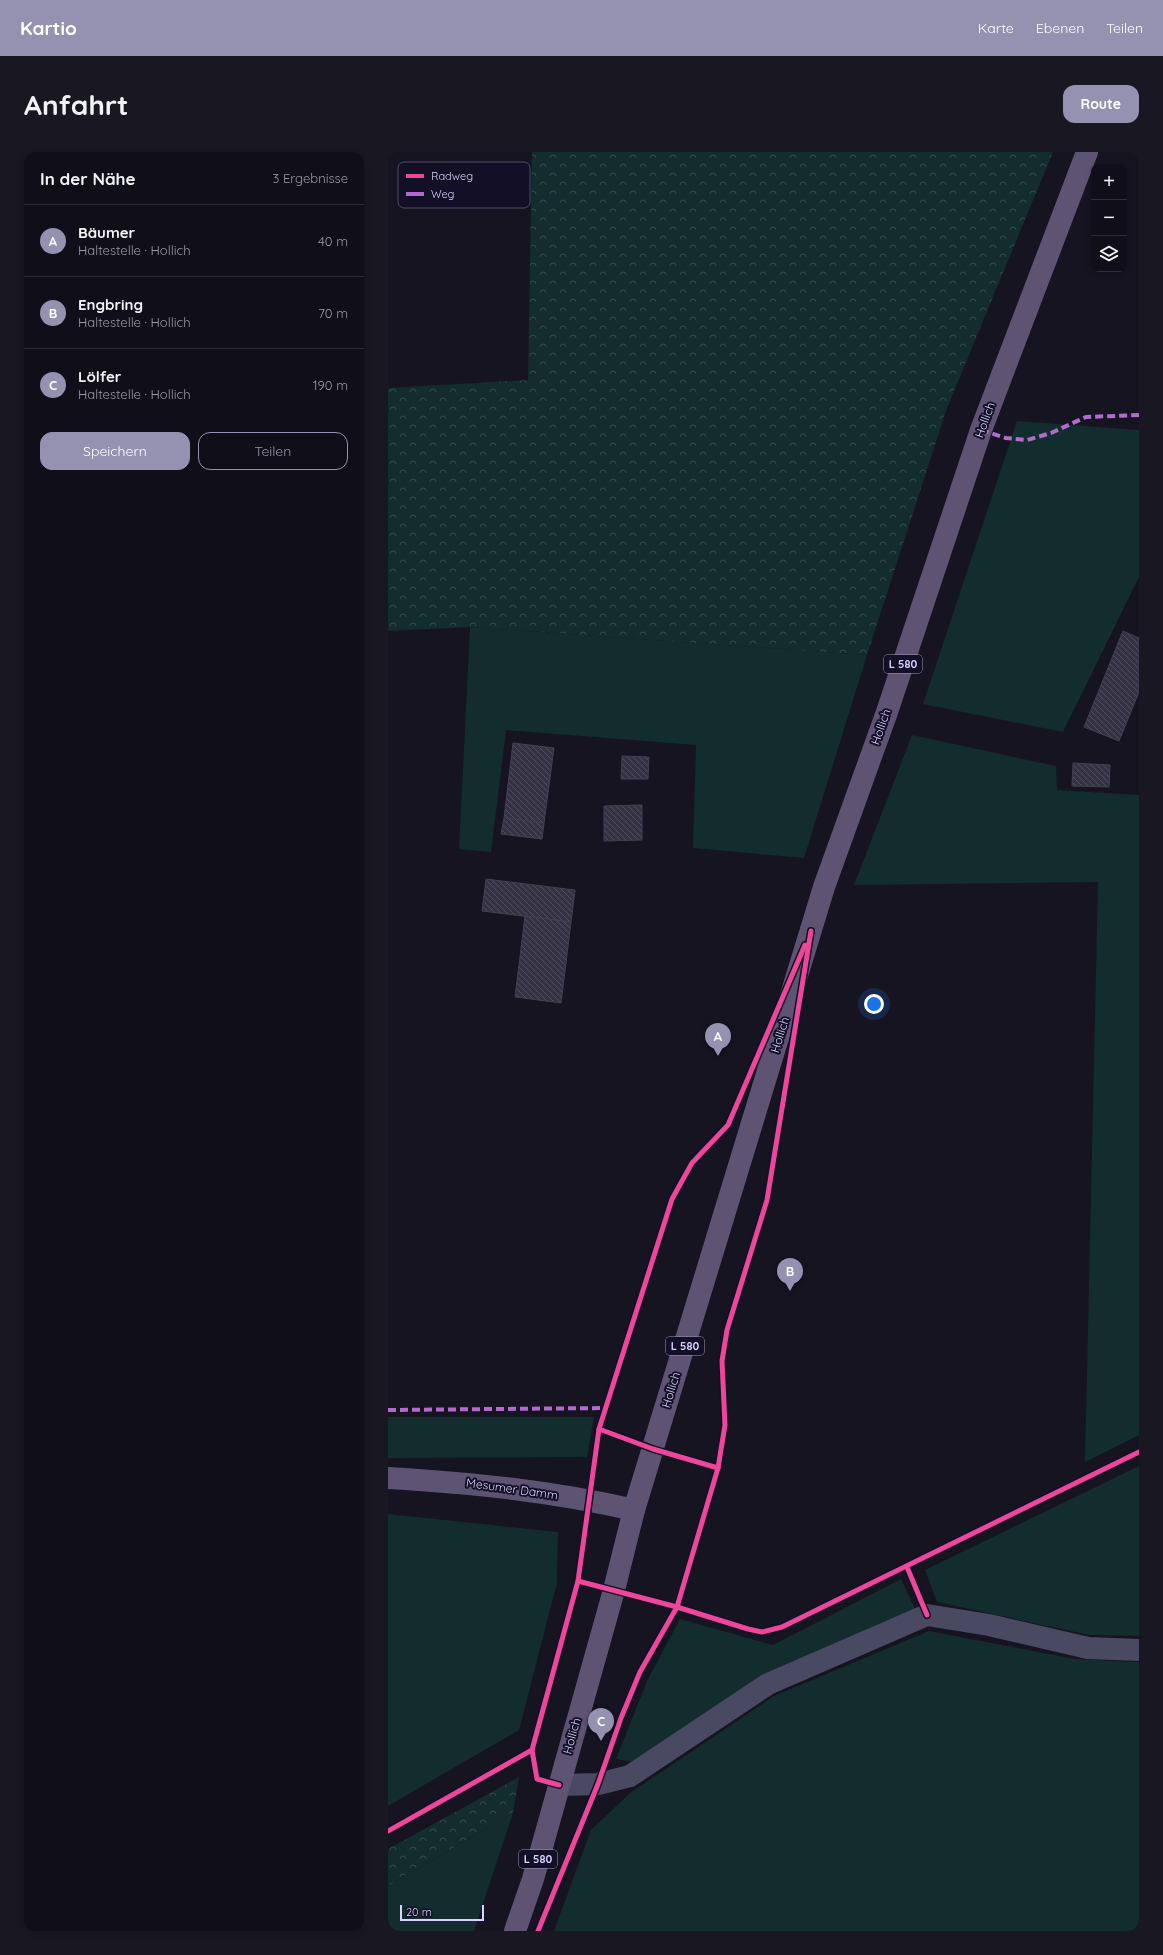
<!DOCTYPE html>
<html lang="de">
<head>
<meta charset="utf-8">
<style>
  :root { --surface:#100f19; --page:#191822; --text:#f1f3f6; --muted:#9c9ca2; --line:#302f38; --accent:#9591b1 }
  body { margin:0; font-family:Quicksand,sans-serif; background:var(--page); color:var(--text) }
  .controls { position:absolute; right:12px; top:12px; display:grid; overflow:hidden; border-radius:8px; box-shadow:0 2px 6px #0003 }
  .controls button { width:36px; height:36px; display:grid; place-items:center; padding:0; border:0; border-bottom:1px solid var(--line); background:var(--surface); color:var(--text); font:20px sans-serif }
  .scale { position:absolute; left:12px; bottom:10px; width:84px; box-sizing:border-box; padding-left:4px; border:2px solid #d9d4ff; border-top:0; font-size:11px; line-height:14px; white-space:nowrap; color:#d9d4ff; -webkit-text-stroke:3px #130f26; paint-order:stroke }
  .you { position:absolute; left:486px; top:852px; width:14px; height:14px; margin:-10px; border:3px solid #fff; border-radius:50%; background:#1a73e8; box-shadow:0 0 0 6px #1a73e833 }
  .badge { display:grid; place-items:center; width:26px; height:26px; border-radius:50%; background:var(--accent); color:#fff; font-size:13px; font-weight:700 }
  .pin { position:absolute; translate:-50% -33px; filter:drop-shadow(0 1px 2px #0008) }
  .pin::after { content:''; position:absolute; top:21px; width:14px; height:12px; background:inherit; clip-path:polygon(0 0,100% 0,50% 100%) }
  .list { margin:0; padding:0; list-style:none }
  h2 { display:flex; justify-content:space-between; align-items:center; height:52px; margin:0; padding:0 16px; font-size:17px }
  h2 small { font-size:13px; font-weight:400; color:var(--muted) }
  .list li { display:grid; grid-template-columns:26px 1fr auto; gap:12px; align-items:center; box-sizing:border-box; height:72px; padding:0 16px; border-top:1px solid var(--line) }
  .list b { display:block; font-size:15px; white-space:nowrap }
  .list p { margin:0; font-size:13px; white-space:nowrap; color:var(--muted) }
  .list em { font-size:13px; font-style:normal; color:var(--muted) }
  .actions { display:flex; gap:8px; padding:12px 16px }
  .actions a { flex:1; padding:9px 0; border:1px solid var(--accent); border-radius:12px; text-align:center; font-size:14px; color:var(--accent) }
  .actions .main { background:var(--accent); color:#fff }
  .icon { flex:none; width:22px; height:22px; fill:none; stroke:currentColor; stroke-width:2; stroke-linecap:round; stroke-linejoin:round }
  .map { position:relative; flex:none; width:751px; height:1779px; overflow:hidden; border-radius:12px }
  header { display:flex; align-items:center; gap:24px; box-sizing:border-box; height:56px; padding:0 20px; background:var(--accent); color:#fff }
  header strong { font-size:19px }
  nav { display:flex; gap:22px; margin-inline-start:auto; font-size:14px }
  .intro { display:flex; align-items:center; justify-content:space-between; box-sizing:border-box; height:96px; padding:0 24px }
  h1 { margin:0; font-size:28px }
  .button { padding:10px 18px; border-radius:12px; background:var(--accent); color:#fff; font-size:14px; font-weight:700 }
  main { display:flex; gap:24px; padding:0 24px }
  aside { flex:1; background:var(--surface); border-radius:12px; box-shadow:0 2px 6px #0003 }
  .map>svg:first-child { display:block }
  .grass { fill:#132c2d }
  .forest { fill:url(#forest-crowns) }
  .building { fill:url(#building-back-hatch); stroke:#433f54 }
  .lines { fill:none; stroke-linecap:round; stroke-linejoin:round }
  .minor { stroke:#4a4962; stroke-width:22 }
  .major { stroke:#5e5373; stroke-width:22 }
  .quiet { stroke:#b06ccc; stroke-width:4; stroke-dasharray:8 4; stroke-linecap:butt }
  .cycleway-casing { stroke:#130f26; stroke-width:8 }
  .cycleway { stroke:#ed469a; stroke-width:5 }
  .labels { text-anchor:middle; stroke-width:4; stroke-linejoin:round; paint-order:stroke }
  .shield { fill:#130f26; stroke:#9e99be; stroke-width:1 }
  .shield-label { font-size:11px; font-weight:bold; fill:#d9d4ff }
  .street-label { font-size:12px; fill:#d9d4ff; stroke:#130f26 }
  .key { fill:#130f26; stroke:#4e4a67; stroke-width:1 }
  .key-label { font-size:11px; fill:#d9d4ff }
</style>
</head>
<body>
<header>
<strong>Kartio</strong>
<nav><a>Karte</a><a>Ebenen</a><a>Teilen</a></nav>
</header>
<div class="intro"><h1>Anfahrt</h1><a class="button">Route</a></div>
<main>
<aside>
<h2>In der Nähe<small>3 Ergebnisse</small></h2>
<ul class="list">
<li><span class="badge">A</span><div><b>Bäumer</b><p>Haltestelle · Hollich</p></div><em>40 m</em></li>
<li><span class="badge">B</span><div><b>Engbring</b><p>Haltestelle · Hollich</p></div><em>70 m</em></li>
<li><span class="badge">C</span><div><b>Lölfer</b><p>Haltestelle · Hollich</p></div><em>190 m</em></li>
</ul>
<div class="actions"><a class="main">Speichern</a><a>Teilen</a></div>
</aside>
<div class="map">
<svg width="751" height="1779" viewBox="0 0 751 1779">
  <defs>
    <pattern id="forest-crowns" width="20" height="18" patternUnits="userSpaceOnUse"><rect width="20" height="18" fill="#132c2d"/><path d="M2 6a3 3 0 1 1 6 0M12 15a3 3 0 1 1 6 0" fill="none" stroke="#354a4c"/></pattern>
    <pattern id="building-back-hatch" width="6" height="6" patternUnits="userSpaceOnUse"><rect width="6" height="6" fill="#343243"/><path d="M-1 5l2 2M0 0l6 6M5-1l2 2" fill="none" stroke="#514f5f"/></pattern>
  </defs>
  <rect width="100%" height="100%" fill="#161421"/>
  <g class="grass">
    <polygon points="629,269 751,278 751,425 675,580 535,552"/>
    <polygon points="82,475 479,503 416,706 305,696 308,593 118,578 103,700 71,697"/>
    <polygon points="524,583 668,614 669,638 751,643 751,1283 697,1310 710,730 466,733"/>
    <polygon points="0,1265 206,1265 199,1305 0,1306"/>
    <polygon points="751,1314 751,1484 701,1483 549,1450 537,1418"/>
    <polygon points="0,1362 170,1380 169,1431 131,1578 0,1654"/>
    <polygon points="513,1427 528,1459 245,1610 228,1607 259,1529 292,1467 385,1493"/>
    <polygon points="541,1479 687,1507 751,1510 751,1779 166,1779 203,1678 242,1641 386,1544"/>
    <polygon points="125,1661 86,1779 0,1779 0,1734"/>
  </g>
  <g class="forest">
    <polygon points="144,0 665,0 559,256 479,503 82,475 0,479 0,236 140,228"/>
    <polygon points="131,1625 125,1661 0,1734 0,1697"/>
  </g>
  <g class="building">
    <polygon points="735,479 751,486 751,540 731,589 696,575"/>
    <polygon points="125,591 166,596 156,671 116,666"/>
    <polygon points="234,604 261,605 260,627 233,627"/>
    <polygon points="685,611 722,613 721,635 684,634"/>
    <polygon points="254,653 254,688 216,689 216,654"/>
    <polygon points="116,666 156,671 154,687 113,682"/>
    <polygon points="98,727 187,738 183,770 94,759"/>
    <polygon points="137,764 183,770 173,851 127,845"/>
  </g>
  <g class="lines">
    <polyline class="minor" points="171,1633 210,1632 242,1624 380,1532 539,1463 601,1473 700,1496 751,1498"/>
    <g class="major">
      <path d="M0 1326C84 1331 164 1339 246 1358"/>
      <polyline points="127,1779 145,1727 226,1438 246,1358 436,735 499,560 593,278 699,0"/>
    </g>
    <g class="quiet">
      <polyline points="593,278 618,286 639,288 663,281 698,265 751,263"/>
      <polyline points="0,1258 218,1256"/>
    </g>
    <g class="cycleway-casing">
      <g id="cycleway">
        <polyline points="211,1277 265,1297 330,1316"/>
        <polyline points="519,1415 539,1463"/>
        <polyline points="190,1429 211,1277 284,1047 304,1011 340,973 417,793"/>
        <polyline points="171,1633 149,1627 144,1598 190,1429 289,1455 360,1477 374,1480 394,1475 751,1300"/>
        <polyline points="0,1679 144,1598"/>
        <polyline points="150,1779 210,1632 233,1566 252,1520 289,1455 330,1316 337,1273 334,1209 339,1178 379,1048 423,779"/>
      </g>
    </g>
    <use href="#cycleway" class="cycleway"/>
  </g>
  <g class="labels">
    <g class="shield">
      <rect x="496" y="503" width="38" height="18" rx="3"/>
      <rect x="278" y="1185" width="38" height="18" rx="3"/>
      <rect x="131" y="1698" width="38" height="18" rx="3"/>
    </g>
    <g class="shield-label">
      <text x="515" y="516">L 580</text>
      <text x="297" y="1198">L 580</text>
      <text x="150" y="1711">L 580</text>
    </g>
    <g class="street-label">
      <text transform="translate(597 268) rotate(-70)" y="4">Hollich</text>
      <text transform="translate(493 575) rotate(-71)" y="4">Hollich</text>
      <text transform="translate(392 883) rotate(-73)" y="4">Hollich</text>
      <text transform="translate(283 1238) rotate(-73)" y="4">Hollich</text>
      <text transform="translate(124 1337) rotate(8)" y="4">Mesumer Damm</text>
      <text transform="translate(184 1584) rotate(-75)" y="4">Hollich</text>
    </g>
  </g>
  <rect x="10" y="10" width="132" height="46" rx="6" class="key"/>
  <rect x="18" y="22" width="18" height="4" fill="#ed469a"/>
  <rect x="18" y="40" width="18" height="4" fill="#b06ccc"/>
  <g class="key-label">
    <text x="43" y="28">Radweg</text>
    <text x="43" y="46">Weg</text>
  </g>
</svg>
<div class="controls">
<button>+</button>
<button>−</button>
<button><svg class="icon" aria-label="layers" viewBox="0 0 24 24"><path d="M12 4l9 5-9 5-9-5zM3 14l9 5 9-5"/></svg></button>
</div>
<div class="scale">20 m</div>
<div class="you"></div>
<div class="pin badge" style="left:330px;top:904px">A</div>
<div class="pin badge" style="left:402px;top:1139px">B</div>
<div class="pin badge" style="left:213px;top:1589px">C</div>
</div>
</main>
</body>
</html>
